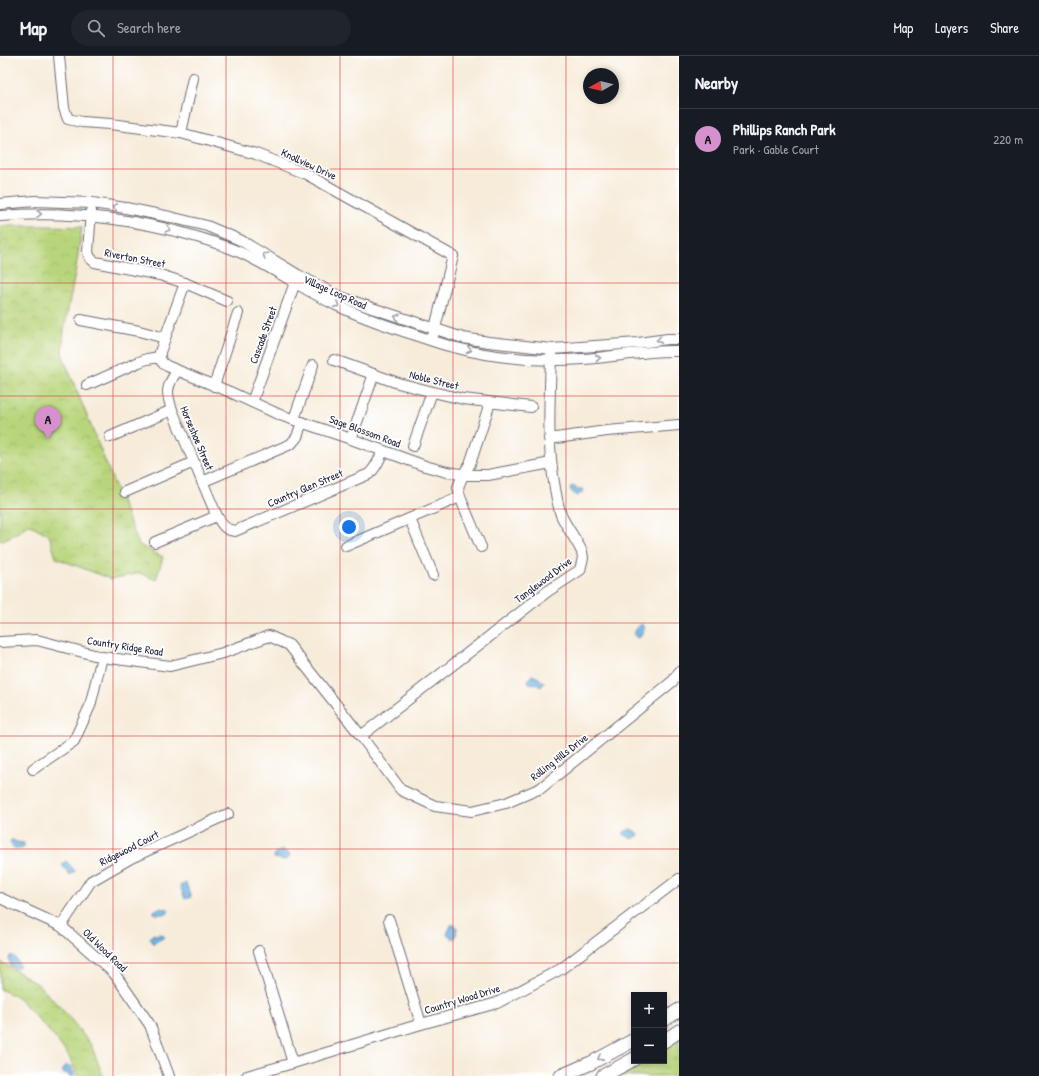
<!DOCTYPE html>
<html lang="en">
<head>
<meta charset="utf-8">
<style>
  :root { --surface:#171b24; --page:#20242c; --text:#f1f3f6; --muted:#9ea1a6; --line:#363941; --accent:#d690ce }
  body { margin:0; font-family:"Patrick Hand",sans-serif; background:var(--page); color:var(--text) }
  .controls { position:absolute; right:12px; bottom:12px; display:grid; overflow:hidden; border-radius:0px; box-shadow:0 2px 6px #0003 }
  .controls button { width:36px; height:36px; display:grid; place-items:center; padding:0; border:0; border-bottom:1px solid var(--line); background:var(--surface); color:var(--text); font:20px sans-serif }
  .compass { position:absolute; left:583px; top:12px; width:36px; height:36px; border-radius:50%; background:var(--surface); box-shadow:0 2px 6px #0003; rotate:262deg }
  .you { position:absolute; left:349px; top:471px; width:14px; height:14px; margin:-10px; border:3px solid #fff; border-radius:50%; background:#1a73e8; box-shadow:0 0 0 6px #1a73e833 }
  .badge { display:grid; place-items:center; width:26px; height:26px; border-radius:50%; background:var(--accent); color:#111; font-size:13px; font-weight:700 }
  .pin { position:absolute; translate:-50% -33px; filter:drop-shadow(0 1px 2px #0008) }
  .pin::after { content:''; position:absolute; top:21px; width:14px; height:12px; background:inherit; clip-path:polygon(0 0,100% 0,50% 100%) }
  .list { margin:0; padding:0; list-style:none }
  h2 { display:flex; justify-content:space-between; align-items:center; height:52px; margin:0; padding:0 16px; font-size:17px }
  h2 small { font-size:13px; font-weight:400; color:var(--muted) }
  .list li { display:grid; grid-template-columns:26px 1fr auto; gap:12px; align-items:center; box-sizing:border-box; height:60px; padding:0 16px; border-top:1px solid var(--line) }
  .list b { display:block; font-size:15px; white-space:nowrap }
  .list p { margin:0; font-size:13px; white-space:nowrap; color:var(--muted) }
  .list em { font-size:13px; font-style:normal; color:var(--muted) }
  .icon { flex:none; width:22px; height:22px; fill:none; stroke:currentColor; stroke-width:2; stroke-linecap:round; stroke-linejoin:round }
  .map { position:relative; flex:none; width:679px; height:1020px; overflow:hidden }
  header { display:flex; align-items:center; gap:24px; box-sizing:border-box; height:56px; padding:0 20px; background:var(--surface); border-bottom:1px solid var(--line) }
  header strong { font-size:19px }
  nav { display:flex; gap:22px; margin-inline-start:auto; font-size:14px }
  .search { width:280px; height:36px; background:var(--page); display:flex; align-items:center; gap:10px; box-sizing:border-box; padding:0 14px; border-radius:22px; color:var(--muted); font-size:15px }
  main { display:flex }
  aside { flex:1; background:var(--surface) }
  .map>svg:first-child { display:block }
  .park { fill:url(#park-crowns); stroke:#6e7c5b }
  .water { fill:#6cb3e3; stroke:#476a8f }
  .lines { fill:none; stroke-linecap:round; stroke-linejoin:round }
  .minor-casing { stroke:#6d6973; stroke-width:12 }
  .major-casing { stroke:#6d6973; stroke-width:15 }
  .minor { stroke:#fff; stroke-width:10 }
  .major { stroke:#fff; stroke-width:13 }
  .oneway { stroke:#9c9ca7 }
  .grid { fill:none; stroke:#d62828; stroke-width:1; stroke-opacity:0.55 }
  .labels { text-anchor:middle; stroke-width:3.5; stroke-linejoin:round; paint-order:stroke }
  .street-label { font-size:11px; fill:#22223b; stroke:#fff }
</style>
</head>
<body>
<header>
<strong>Map</strong>
<div class="search"><svg class="icon" aria-label="search" viewBox="0 0 24 24"><circle cx="10" cy="10" r="6"/><path d="M15 15l6 6"/></svg>Search here</div>
<nav><a>Map</a><a>Layers</a><a>Share</a></nav>
</header>
<main>
<div class="map">
<svg width="679" height="1020" viewBox="0 0 679 1020">
  <defs>
    <pattern id="park-crowns" width="20" height="18" patternUnits="userSpaceOnUse"><rect width="20" height="18" fill="#b9d57b"/><path d="M2 6a3 3 0 1 1 6 0M12 15a3 3 0 1 1 6 0" fill="none" stroke="#9fb76b"/></pattern>
  </defs>
  <rect width="100%" height="100%" fill="#fff"/>
  <filter id="ink" filterUnits="userSpaceOnUse"><feTurbulence type="fractalNoise" baseFrequency=".025" numOctaves="2"/><feDisplacementMap in="SourceGraphic" scale="8" xChannelSelector="R" yChannelSelector="G"/><feConvolveMatrix kernelMatrix="1 2 1 2 8 2 1 2 1" color-interpolation-filters="sRGB"/></filter>
  <filter id="wash" filterUnits="userSpaceOnUse"><feTurbulence type="fractalNoise" baseFrequency=".012" numOctaves="4" result="noise"/><feDisplacementMap in="SourceGraphic" scale="16" xChannelSelector="R" yChannelSelector="G"/><feGaussianBlur stdDeviation="0.9" result="paint"/><feColorMatrix in="noise" values="0 0 0 0 0 0 0 0 0 0 0 0 0 0 0 0 0 1.4 0 .05"/><feComposite in="paint" operator="in"/></filter>
  <g filter="url(#wash)">
    <rect width="100%" height="100%" fill="#f7ecda"/>
    <g class="park">
      <polygon points="0,170 48,170 82,171 76,212 64,274 62,298 139,489 163,501 156,524 140,517 111,523 56,502 49,479 29,468 14,479 0,485"/>
      <polygon points="0,906 12,912 39,929 70,962 91,989 103,1020 77,1020 75,1013 69,1001 57,984 19,942 0,933"/>
      <polygon points="679,979 679,1020 610,1020 638,1005 664,1005 664,989"/>
    </g>
    <g class="water">
      <polygon points="573,430 577,433 582,433 584,435 577,440 570,434 571,431"/>
      <path d="M642 568 645 571 641 580 637 582 634 579C635 575 637 570 642 568Z"/>
      <polygon points="532,619 539,622 544,627 541,631 536,628 529,627 528,624"/>
      <polygon points="631,773 639,778 638,780 632,783 628,780 624,779 624,776"/>
      <polygon points="11,784 13,784 16,786 24,787 24,791 22,793 14,792 10,787"/>
      <polygon points="282,794 289,797 290,800 285,804 274,802 274,798"/>
      <polygon points="66,805 75,815 70,819 62,809"/>
      <polygon points="186,827 191,841 185,843 180,830"/>
      <polygon points="159,852 165,853 166,852 169,854 167,858 156,858 154,857 154,855"/>
      <polygon points="451,869 455,869 457,871 456,881 453,883 447,878"/>
      <polygon points="153,878 155,879 161,878 164,880 163,882 154,887 153,887 150,882"/>
      <path d="M10 900H13C16 902 17 905 19 908V911L16 912 11 910 9 904Z"/>
      <polygon points="66,1009 71,1011 74,1017 74,1020 69,1020 67,1017 63,1017 63,1013"/>
    </g>
  </g>
  <g filter="url(#ink)">
    <g class="lines">
      <g class="minor-casing">
        <g id="minor">
          <polyline points="59,0 64,52 68,63 82,66 110,68 181,77 256,98 306,118 453,200 433,280"/>
          <polyline points="181,77 193,22"/>
          <polyline points="0,148 35,145 92,147 126,152 170,161 207,170 240,184 298,219 341,241 372,252 463,282 489,286 552,293 638,287 668,283 679,283"/>
          <polyline points="91,155 88,196 90,202 95,206 160,219 185,227 227,245"/>
          <path d="M0 160C61 155 123 161 183 177 201 182 220 188 237 195 271 210 302 233 336 249 359 260 382 268 406 276 422 281 437 287 453 291 495 302 540 306 584 303 615 301 647 294 679 295"/>
          <path d="M185 227 160 296C159 303 161 307 167 310L230 336 280 359 351 383 425 410 447 416 467 419H488L551 407"/>
          <polyline points="81,264 139,275 165,282"/>
          <polyline points="334,304 398,327 437,337 463,343 531,351"/>
          <path d="M177 315C166 331 166 336 172 354L216 458"/>
          <polyline points="87,329 139,306 147,303 160,301"/>
          <polyline points="214,330 238,257"/>
          <polyline points="252,346 297,221"/>
          <polyline points="294,363 313,309"/>
          <polyline points="110,381 172,354"/>
          <polyline points="351,383 374,318"/>
          <polyline points="549,383 607,375 679,369"/>
          <polyline points="413,390 432,336"/>
          <polyline points="202,426 291,388 297,381 302,366"/>
          <polyline points="125,436 194,406"/>
          <polyline points="410,463 433,519"/>
          <path d="M155 486 212 462 216 458C221 467 224 474 235 475L369 418C376 412 379 404 383 395"/>
          <polyline points="346,490 460,441"/>
          <polyline points="481,491 460,441 458,431 463,419 470,408 490,347"/>
          <polyline points="0,586 37,584 102,601 170,610 223,597 269,580 289,589 361,680 401,734 435,750 472,755 506,747 541,732 673,625 679,616"/>
          <path d="M361 680 548 535 580 514 583 502 582 496C576 483 567 472 561 459 557 447 555 433 553 420 547 380 550 339 551 298"/>
          <polyline points="33,713 74,685 90,650 102,601"/>
          <polyline points="0,842 61,870 114,917 150,969 169,1020"/>
          <polyline points="389,864 421,968"/>
          <polyline points="61,870 91,825 131,802 228,758"/>
          <polyline points="259,895 293,1007"/>
          <polyline points="247,1020 293,1007 421,968 497,947 561,913 679,823"/>
        </g>
      </g>
      <g class="major-casing">
        <g id="major">
          <polyline points="664,964 679,954"/>
          <polyline points="664,985 679,975"/>
          <polyline points="561,1020 591,1007 634,984"/>
          <polyline points="603,1020 634,1003"/>
        </g>
      </g>
      <use href="#minor" class="minor"/>
      <use href="#major" class="major"/>
    </g>
    <defs><path id="oneway-chevron" d="M-2-3.5L2.5 0L-2 3.5" fill="none" stroke-width="1.6" stroke-linecap="round" stroke-linejoin="round"/></defs>
    <g class="oneway">
      <use href="#oneway-chevron" transform="translate(115 151) rotate(-172)"/>
      <use href="#oneway-chevron" transform="translate(39 158) rotate(1)"/>
      <use href="#oneway-chevron" transform="translate(168 173) rotate(15)"/>
      <use href="#oneway-chevron" transform="translate(265 199) rotate(-148)"/>
      <use href="#oneway-chevron" transform="translate(337 249) rotate(26)"/>
      <use href="#oneway-chevron" transform="translate(397 261) rotate(-161)"/>
      <use href="#oneway-chevron" transform="translate(659 284) rotate(173)"/>
      <use href="#oneway-chevron" transform="translate(469 294) rotate(13)"/>
      <use href="#oneway-chevron" transform="translate(598 302) rotate(-6)"/>
      <use href="#oneway-chevron" transform="translate(600 1002) rotate(152)"/>
    </g>
  </g>
  <path class="grid" d="M113 0V1020M226 0V1020M340 0V1020M453 0V1020M566 0V1020M0 113H679M0 227H679M0 340H679M0 453H679M0 567H679M0 680H679M0 793H679M0 907H679"/>
  <g class="labels">
    <g class="street-label">
      <text transform="translate(309 108) rotate(25)" y="4">Knollview Drive</text>
      <text transform="translate(135 202) rotate(11)" y="4">Riverton Street</text>
      <text transform="translate(335 236) rotate(24)" y="4">Village Loop Road</text>
      <text transform="translate(263 279) rotate(-70)" y="4">Cascade Street</text>
      <text transform="translate(434 324) rotate(14)" y="4">Noble Street</text>
      <text transform="translate(365 375) rotate(20)" y="4">Sage Blossom Road</text>
      <text transform="translate(197 382) rotate(67)" y="4">Horseshoe Street</text>
      <text transform="translate(305 432) rotate(-23)" y="4">Country Glen Street</text>
      <text transform="translate(543 524) rotate(-37)" y="4">Tanglewood Drive</text>
      <text transform="translate(125 590) rotate(9)" y="4">Country Ridge Road</text>
      <text transform="translate(559 701) rotate(-38)" y="4">Rolling Hills Drive</text>
      <text transform="translate(129 792) rotate(-27)" y="4">Ridgewood Court</text>
      <text transform="translate(105 894) rotate(44)" y="4">Old Wood Road</text>
      <text transform="translate(462 943) rotate(-17)" y="4">Country Wood Drive</text>
    </g>
  </g>
</svg>
<div class="controls">
<button>+</button>
<button>−</button>
</div>
<svg class="compass" viewBox="-18 -18 36 36"><path d="M0-13l5 13h-10z" fill="#e53935"/><path d="M0 13l5-13h-10z" fill="#9ea1a6"/></svg>
<div class="you"></div>
<div class="pin badge" style="left:48px;top:383px">A</div>
</div>
<aside>
<h2>Nearby<small></small></h2>
<ul class="list">
<li><span class="badge">A</span><div><b>Phillips Ranch Park</b><p>Park · Gable Court</p></div><em>220 m</em></li>
</ul>
</aside>
</main>
</body>
</html>
